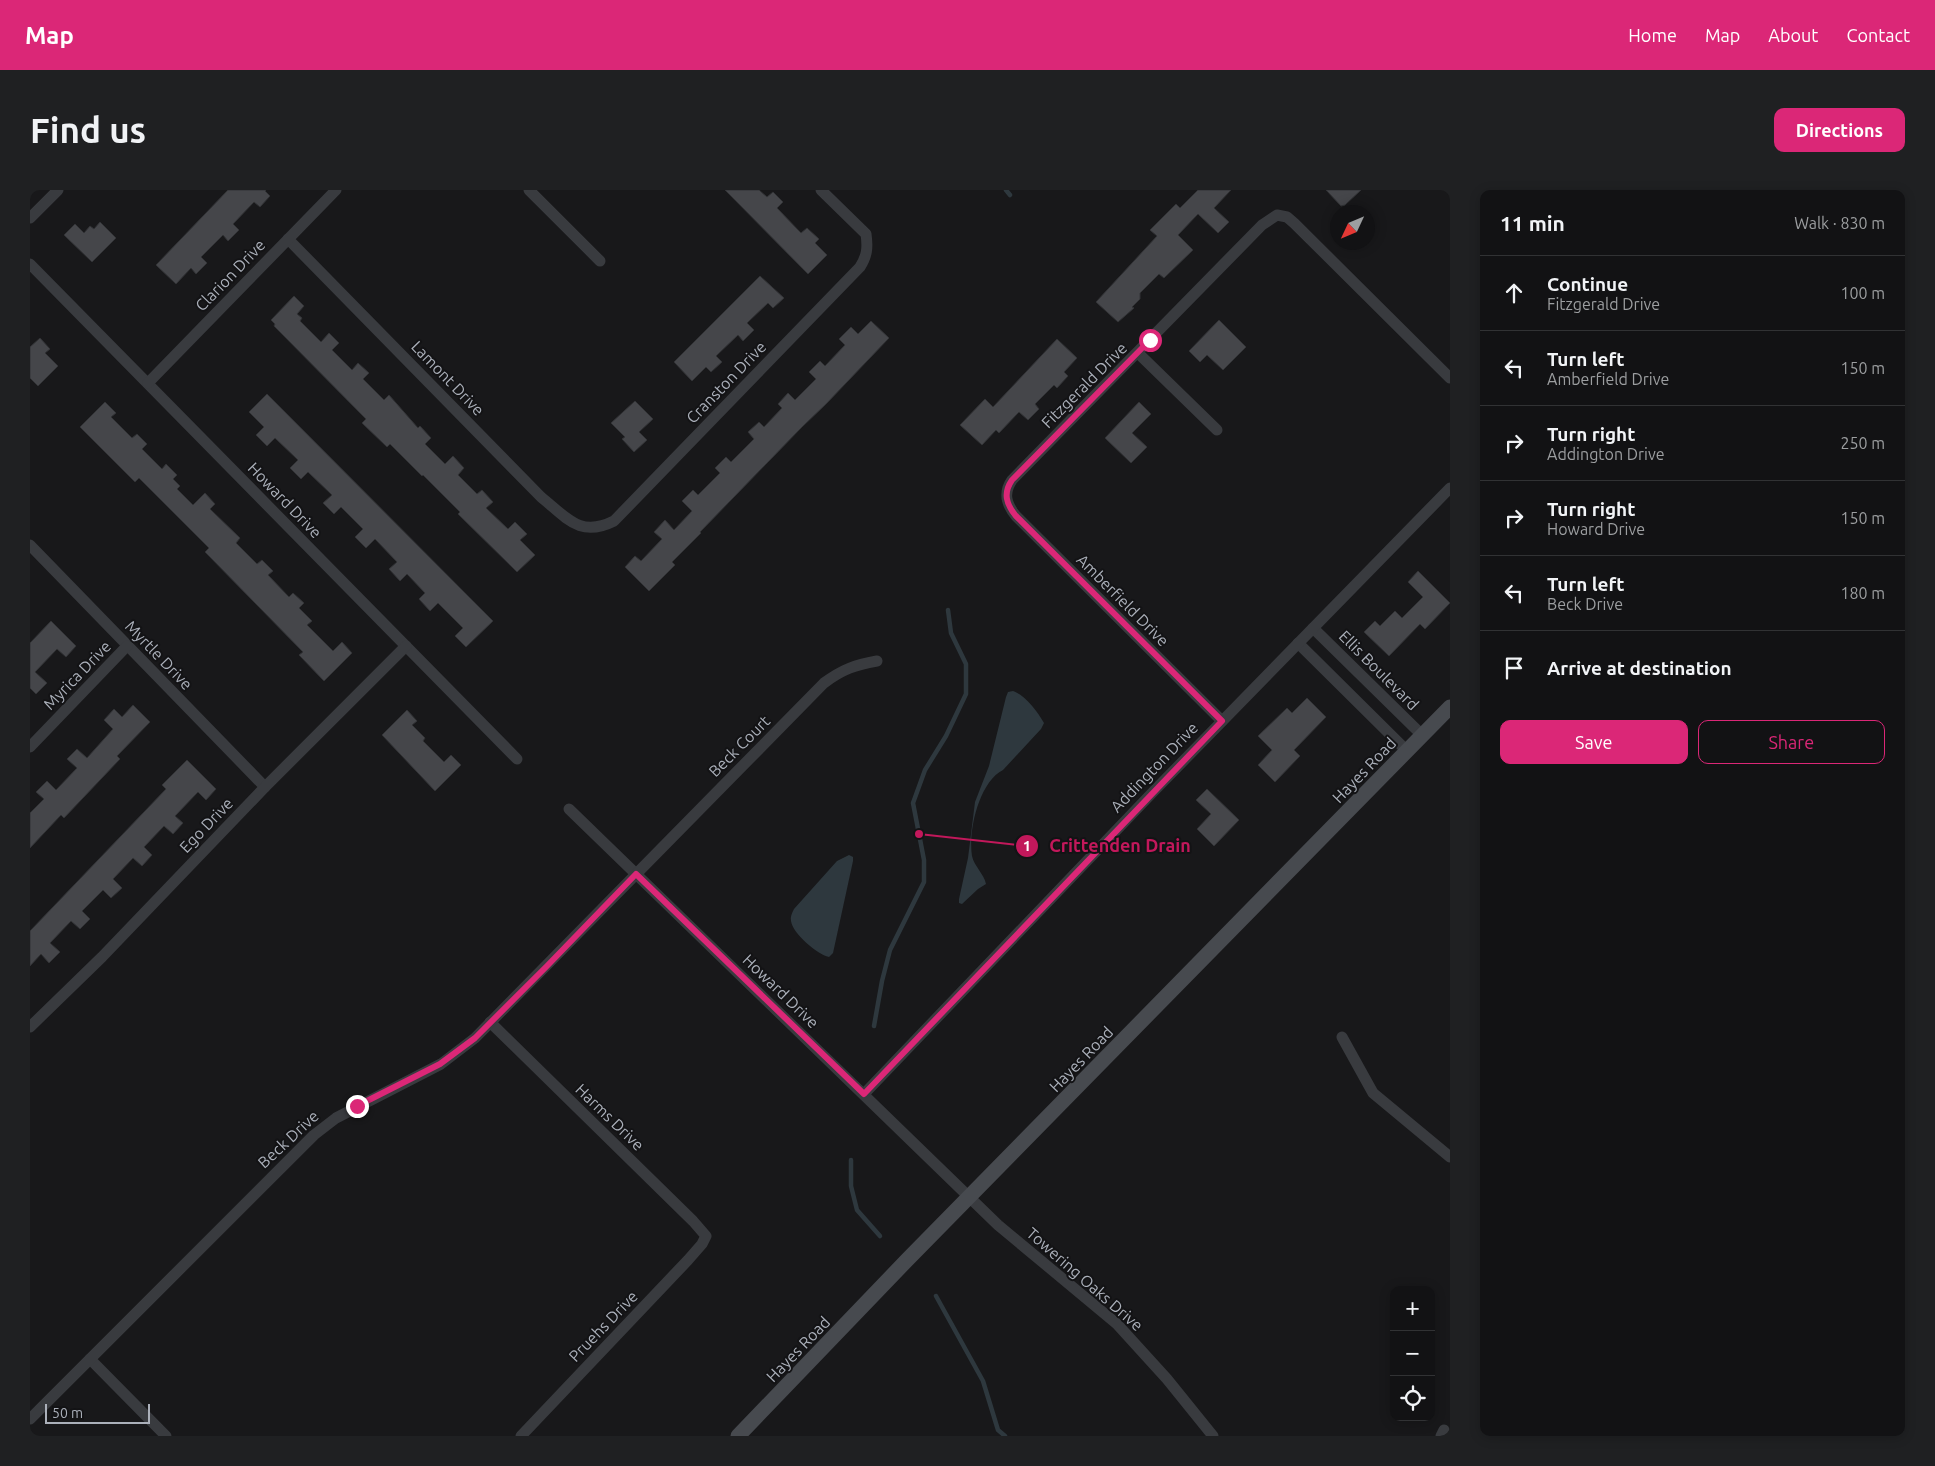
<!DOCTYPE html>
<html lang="en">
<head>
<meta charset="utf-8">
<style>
  :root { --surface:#121214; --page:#1f2022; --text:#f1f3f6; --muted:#9c9ea0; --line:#313234; --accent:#db2777 }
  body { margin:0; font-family:Ubuntu,sans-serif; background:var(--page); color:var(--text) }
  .controls { position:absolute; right:15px; bottom:15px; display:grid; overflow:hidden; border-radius:10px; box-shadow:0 2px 12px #0003 }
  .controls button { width:45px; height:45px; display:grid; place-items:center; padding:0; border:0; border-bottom:1px solid var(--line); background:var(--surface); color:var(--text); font:25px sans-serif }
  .compass { position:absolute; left:1300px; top:15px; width:45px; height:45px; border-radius:50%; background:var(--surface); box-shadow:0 2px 12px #0003; rotate:226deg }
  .scale { position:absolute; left:15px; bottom:12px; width:105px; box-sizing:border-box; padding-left:5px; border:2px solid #abb0ba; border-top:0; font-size:14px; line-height:18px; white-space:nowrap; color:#abb0ba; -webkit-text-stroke:4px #131315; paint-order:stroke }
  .stop { position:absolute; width:15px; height:15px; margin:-11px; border:4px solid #db2777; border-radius:50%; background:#fff }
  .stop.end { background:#db2777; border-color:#fff; box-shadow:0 1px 5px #0008 }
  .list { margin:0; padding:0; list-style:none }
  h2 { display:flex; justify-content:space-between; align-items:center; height:65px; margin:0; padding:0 20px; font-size:21px }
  h2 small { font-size:16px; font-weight:400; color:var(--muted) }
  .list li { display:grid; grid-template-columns:32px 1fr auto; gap:15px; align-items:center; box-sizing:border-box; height:75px; padding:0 20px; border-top:1px solid var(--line) }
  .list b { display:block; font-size:19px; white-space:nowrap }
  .list p { margin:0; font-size:16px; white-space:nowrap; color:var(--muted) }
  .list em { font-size:16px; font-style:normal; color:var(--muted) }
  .actions { display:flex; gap:10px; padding:15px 20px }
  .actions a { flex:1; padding:11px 0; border:1px solid var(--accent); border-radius:10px; text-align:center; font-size:18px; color:var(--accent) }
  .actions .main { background:var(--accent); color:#fff }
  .icon { flex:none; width:28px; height:28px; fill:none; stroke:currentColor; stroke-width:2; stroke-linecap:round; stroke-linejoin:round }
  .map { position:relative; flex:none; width:1420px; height:1246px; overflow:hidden; border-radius:10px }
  header { display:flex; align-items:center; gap:30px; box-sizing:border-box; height:70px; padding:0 25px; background:var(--accent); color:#fff }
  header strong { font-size:24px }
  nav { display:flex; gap:28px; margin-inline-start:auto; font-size:18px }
  .intro { display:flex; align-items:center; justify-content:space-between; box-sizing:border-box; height:120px; padding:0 30px }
  h1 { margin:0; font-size:35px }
  .button { padding:12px 22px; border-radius:10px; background:var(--accent); color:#fff; font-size:18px; font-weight:700 }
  main { display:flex; gap:30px; padding:0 30px }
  aside { flex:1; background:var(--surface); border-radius:10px; box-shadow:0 2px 12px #0003 }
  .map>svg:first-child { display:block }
  .water { fill:#2e383e }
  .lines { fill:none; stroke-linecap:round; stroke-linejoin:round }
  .stream { stroke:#2e383e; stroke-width:4.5 }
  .building { fill:#45464a; stroke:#323336 }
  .street { stroke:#393b3f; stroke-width:11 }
  .secondary { stroke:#474a4f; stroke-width:15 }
  .route { stroke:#db2777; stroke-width:6 }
  .labels { text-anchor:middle; stroke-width:4; stroke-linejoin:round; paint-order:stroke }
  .street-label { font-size:16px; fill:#abb0ba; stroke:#131315 }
  .leader { fill:none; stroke:#c2185b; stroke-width:2 }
  .callout-dot { fill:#c2185b; stroke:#131315; stroke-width:2 }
  .mark-label { font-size:15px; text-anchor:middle; font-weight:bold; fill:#fff }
  .callout-label { font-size:18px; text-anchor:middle; font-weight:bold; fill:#c2185b; stroke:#131315; stroke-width:4; stroke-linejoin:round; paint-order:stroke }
</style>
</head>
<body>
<header>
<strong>Map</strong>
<nav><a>Home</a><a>Map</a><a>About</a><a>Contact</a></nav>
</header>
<div class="intro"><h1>Find us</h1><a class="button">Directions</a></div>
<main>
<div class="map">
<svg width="1420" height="1246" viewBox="0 0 1420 1246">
  <rect width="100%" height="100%" fill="#18181a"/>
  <g class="water">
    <path d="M983 501C996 506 1007 521 1014 533L1011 539 973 580C949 592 938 641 942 666 944 676 954 684 956 694L948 699 932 714 929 713V709L938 668 945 612 959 576 976 507 978 502Z"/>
    <path d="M819 665 823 667V671L803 763 799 767C787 764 763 744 761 731 760 727 762 723 764 719L807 671Z"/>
  </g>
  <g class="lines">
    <g class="stream">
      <polyline points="976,0 980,5"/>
      <polyline points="844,836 852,791 860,760 894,692 894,670 883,613 895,580 916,546 936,504 936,474 921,443 918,420"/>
      <polyline points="821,970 821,996 827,1020 850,1046"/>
      <polyline points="906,1106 953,1191 968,1240 975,1246"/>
    </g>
  </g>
  <g class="building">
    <polygon points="198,0 236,0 235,1 240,6 230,17 224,12 203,34 209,40 198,51 193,45 171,67 177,73 166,84 161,78 146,94 126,75"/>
    <polygon points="695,0 729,0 737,7 743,2 753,12 747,18 771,43 777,38 789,49 785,53 797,65 778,84"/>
    <polygon points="1168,0 1201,0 1184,18 1199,32 1188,43 1168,24 1148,45 1163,60 1134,88 1129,84 1110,103 1110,109 1102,117 1104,118 1088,132 1066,112 1127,46 1120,40 1146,14 1150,18"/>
    <polygon points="1296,0 1331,0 1315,15 1311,16"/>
    <polygon points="70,32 86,48 62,72 34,45 45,34 54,43 60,36 64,39"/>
    <polygon points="730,86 754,108 743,118 738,113 717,133 724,140 713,151 708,145 686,166 692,172 681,182 676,177 662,191 644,172"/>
    <polygon points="264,106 274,116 267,124 272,128 270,131 291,152 299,143 309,153 302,160 322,180 328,173 339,183 333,189 354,210 359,205 388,238 390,236 401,248 395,254 415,274 423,266 434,278 428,285 447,304 452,300 463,312 456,318 478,339 485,332 497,344 490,350 505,365 487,382 428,324 430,322 393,285 392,286 360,254 357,257 332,233 336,229 244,136 245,134 241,130"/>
    <polygon points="1189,130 1216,157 1193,180 1177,165 1170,172 1159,161"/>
    <polygon points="841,131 859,148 796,214 772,237 670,342 671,343 642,372 645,375 619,401 595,377 605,366 611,371 632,349 624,342 635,330 644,340 662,321 652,311 663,300 668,305 690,283 685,278 696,267 701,272 724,249 718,242 729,232 734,237 752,218 748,214 758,203 765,210 786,189 779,182 790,171 795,176 815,155 809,149 821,137 828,144"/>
    <polygon points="10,148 20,159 15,163 28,176 8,196 0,188 0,157"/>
    <polygon points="1027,149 1047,168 1034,182 1038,186 1027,198 1024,195 1005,214 1009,219 998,230 989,222 969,243 966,240 952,255 930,235 955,209 963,217"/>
    <polygon points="237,204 463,431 436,457 425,446 433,438 408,413 400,421 389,409 395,403 377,384 370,391 359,379 367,372 345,349 336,358 325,347 333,339 311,317 304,324 293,313 302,305 278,282 271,289 260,278 268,270 245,248 237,256 226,245 234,237 219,222"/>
    <polygon points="605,211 623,229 609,242 617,250 604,262 592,249 595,247 581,233"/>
    <polygon points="75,212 86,223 81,227 102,248 107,244 117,254 112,259 132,279 136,274 147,285 143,289 150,296 147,299 163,315 175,303 185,314 180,319 210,348 206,353 227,374 232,370 243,381 238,385 259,407 263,403 274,413 269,418 282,431 277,435 303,461 312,452 322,463 294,491 269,465 273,462 175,362 179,358 109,288 105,292 50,237"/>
    <polygon points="1109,212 1121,224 1102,243 1117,257 1101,273 1075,248"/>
    <polygon points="1388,381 1420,413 1395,439 1390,434 1359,466 1334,442 1345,431 1350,436 1365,421 1372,428 1393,407 1378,392"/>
    <polygon points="21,431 46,456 36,467 27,459 5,482 17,493 6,504 0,498 0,453"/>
    <polygon points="1277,508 1296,527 1264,560 1270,566 1245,592 1228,575 1242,560 1228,546 1257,518 1262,523"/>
    <polygon points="103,515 120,532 87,566 90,569 34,628 31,625 0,658 0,623 14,609 6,602 17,591 26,600 47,578 37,569 47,559 57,568 83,539 74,530 84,519 92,527"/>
    <polygon points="377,520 387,531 382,535 395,548 393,551 414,572 421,565 431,575 405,601 352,545"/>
    <polygon points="157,570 186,599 176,610 168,602 145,626 153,633 143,644 134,636 114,657 122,665 112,676 103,668 83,689 92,698 81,708 73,700 52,721 60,729 50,739 41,731 20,753 30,762 19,773 11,764 0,776 0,741 136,599 132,595"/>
    <polygon points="1177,599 1209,630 1184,656 1167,639 1181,624 1166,610"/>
  </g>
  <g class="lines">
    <g class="street">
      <polyline points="499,0 570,71"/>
      <polyline points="0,28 28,0"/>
      <path d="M258 49 511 307C537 328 550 348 584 331L830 77C837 66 838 58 836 44L791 0"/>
      <polyline points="0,74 487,569"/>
      <polyline points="1108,163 1187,240"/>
      <polyline points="118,193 306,0"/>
      <polyline points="0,355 235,597"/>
      <polyline points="1283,438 1392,545"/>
      <polyline points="1268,453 1377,561"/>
      <path d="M1192 531 986 326C976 314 973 303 982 290L1232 35 1247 25 1257 27 1264 33 1420 188"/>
      <polyline points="0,557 97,456"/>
      <polyline points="539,619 968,1035 1087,1134 1137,1189 1183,1246"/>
      <polyline points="460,832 663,1031 676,1046 672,1054 658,1070 491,1246"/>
      <polyline points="0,837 72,767 235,597 376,456"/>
      <polyline points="1312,847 1343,903 1420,967"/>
      <polyline points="834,904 1122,603 1420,298"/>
      <polyline points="60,1169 136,1246"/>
      <path d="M0 1229 284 945 306 928 411 874 445 848 794 493C813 479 825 475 847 471"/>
      <polyline points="1411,1246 1414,1240"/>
    </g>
    <polyline class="secondary" points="708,1246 877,1070 1420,517"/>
  </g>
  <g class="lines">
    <path class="route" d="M327 916 410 874 445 848 517 776 606 684 834 904 1192 531 986 326C976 314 973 303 982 290L1120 150"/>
  </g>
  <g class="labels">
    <g class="street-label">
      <text transform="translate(200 85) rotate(-46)" y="6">Clarion Drive</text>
      <text transform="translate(418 188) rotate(46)" y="6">Lamont Drive</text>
      <text transform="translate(696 192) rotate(-46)" y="6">Cranston Drive</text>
      <text transform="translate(1054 195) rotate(-45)" y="6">Fitzgerald Drive</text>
      <text transform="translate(255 310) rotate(46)" y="6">Howard Drive</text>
      <text transform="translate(1093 410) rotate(45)" y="6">Amberfield Drive</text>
      <text transform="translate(129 465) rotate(46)" y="6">Myrtle Drive</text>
      <text transform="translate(1349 480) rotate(45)" y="6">Ellis Boulevard</text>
      <text transform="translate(47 485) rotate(-46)" y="6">Myrica Drive</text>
      <text transform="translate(709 556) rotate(-45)" y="6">Beck Court</text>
      <text transform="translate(1124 577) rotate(-46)" y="6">Addington Drive</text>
      <text transform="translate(1334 580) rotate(-46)" y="6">Hayes Road</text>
      <text transform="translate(176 635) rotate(-46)" y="6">Ego Drive</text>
      <text transform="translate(751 801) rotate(44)" y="6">Howard Drive</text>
      <text transform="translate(1051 869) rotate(-46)" y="6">Hayes Road</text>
      <text transform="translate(580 927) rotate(44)" y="6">Harms Drive</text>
      <text transform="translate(258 949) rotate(-43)" y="6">Beck Drive</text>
      <text transform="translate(1055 1089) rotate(41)" y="6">Towering Oaks Drive</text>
      <text transform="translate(573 1136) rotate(-46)" y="6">Pruehs Drive</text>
      <text transform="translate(768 1159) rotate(-46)" y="6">Hayes Road</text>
    </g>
  </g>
  <path class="leader" d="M889 644L997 656"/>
  <g class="callout-dot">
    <circle cx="889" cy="644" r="5"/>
    <circle cx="997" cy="656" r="12"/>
  </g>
  <g class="mark-label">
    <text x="997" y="661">1</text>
  </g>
  <g class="callout-label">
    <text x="1090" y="662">Crittenden Drain</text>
  </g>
</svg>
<div class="controls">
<button>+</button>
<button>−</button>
<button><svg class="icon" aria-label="locate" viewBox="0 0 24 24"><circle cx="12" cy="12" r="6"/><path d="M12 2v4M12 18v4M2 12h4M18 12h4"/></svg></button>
</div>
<svg class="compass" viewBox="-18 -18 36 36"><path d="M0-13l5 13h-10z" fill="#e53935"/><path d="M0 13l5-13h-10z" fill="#9c9ea0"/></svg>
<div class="scale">50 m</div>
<div class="stop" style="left:1120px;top:150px"></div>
<div class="stop end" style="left:327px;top:916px"></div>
</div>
<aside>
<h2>11 min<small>Walk · 830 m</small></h2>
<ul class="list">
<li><svg class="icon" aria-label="ahead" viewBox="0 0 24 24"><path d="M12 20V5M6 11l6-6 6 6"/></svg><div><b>Continue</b><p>Fitzgerald Drive</p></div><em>100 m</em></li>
<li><svg class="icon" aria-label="left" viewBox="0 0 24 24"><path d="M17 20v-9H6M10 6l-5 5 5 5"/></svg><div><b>Turn left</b><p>Amberfield Drive</p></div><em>150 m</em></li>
<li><svg class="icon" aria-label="right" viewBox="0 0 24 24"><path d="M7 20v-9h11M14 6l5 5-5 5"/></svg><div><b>Turn right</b><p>Addington Drive</p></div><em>250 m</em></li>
<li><svg class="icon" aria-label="right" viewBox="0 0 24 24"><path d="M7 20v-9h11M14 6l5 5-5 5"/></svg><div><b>Turn right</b><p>Howard Drive</p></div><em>150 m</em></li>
<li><svg class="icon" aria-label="left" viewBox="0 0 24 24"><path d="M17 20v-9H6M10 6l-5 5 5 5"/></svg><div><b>Turn left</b><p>Beck Drive</p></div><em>180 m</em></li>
<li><svg class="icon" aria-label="arrive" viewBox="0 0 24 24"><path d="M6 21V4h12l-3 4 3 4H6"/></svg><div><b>Arrive at destination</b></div></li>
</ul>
<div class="actions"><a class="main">Save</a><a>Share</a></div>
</aside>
</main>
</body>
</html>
